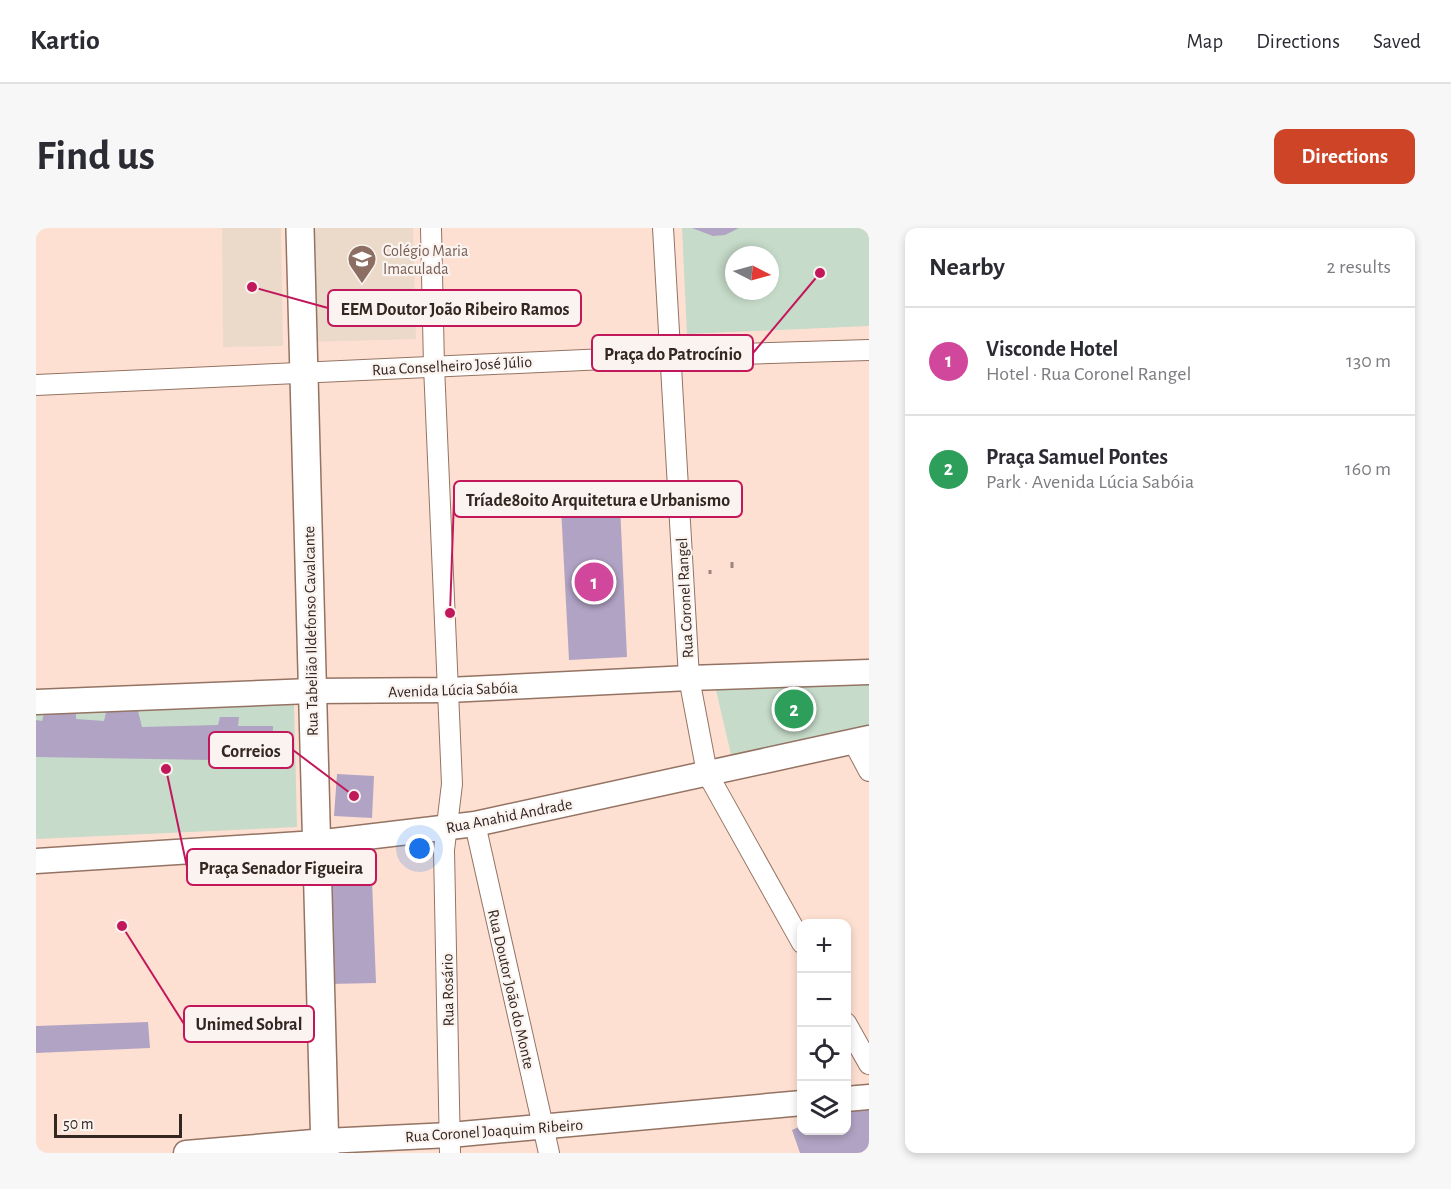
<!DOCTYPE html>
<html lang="en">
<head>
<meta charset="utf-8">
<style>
  :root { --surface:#fff; --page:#f7f7f7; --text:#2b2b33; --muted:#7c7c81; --line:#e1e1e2; --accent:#ce4427 }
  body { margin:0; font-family:"Alegreya Sans",sans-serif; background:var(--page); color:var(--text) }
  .controls { position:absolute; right:18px; bottom:18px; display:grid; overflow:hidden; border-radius:12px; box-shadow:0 3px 9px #0003 }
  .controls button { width:54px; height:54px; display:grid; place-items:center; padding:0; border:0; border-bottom:2px solid var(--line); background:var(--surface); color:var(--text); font:30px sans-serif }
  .compass { position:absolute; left:689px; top:18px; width:54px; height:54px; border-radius:50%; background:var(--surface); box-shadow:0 3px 9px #0003; rotate:96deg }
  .scale { position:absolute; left:18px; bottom:15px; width:128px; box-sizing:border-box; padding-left:6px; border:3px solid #342620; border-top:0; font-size:16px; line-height:21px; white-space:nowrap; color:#342620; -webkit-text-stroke:4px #faf3ef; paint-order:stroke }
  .you { position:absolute; left:384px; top:621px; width:21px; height:21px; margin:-15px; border:4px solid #fff; border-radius:50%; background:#1a73e8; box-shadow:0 0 0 9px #1a73e833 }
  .badge { display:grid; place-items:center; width:39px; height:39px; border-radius:50%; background:var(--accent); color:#fff; font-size:20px; font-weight:700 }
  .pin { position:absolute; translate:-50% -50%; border:3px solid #fff; box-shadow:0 2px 6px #0006 }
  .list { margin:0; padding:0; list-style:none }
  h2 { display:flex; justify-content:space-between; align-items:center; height:78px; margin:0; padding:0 24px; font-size:26px }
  h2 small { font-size:20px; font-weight:400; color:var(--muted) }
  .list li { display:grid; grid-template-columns:39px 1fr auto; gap:18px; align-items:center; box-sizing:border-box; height:108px; padding:0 24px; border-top:2px solid var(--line) }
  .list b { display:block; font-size:22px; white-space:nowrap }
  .list p { margin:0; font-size:20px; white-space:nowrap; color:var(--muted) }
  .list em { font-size:20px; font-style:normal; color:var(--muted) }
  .icon { flex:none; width:33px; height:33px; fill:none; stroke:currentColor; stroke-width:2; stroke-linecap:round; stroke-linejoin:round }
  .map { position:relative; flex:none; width:833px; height:925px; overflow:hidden; border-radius:12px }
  header { display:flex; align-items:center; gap:36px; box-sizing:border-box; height:84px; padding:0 30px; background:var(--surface); border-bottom:2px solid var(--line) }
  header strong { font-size:28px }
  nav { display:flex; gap:33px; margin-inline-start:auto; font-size:21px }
  .intro { display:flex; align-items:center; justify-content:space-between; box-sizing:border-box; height:144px; padding:0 36px }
  h1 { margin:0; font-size:42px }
  .button { padding:15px 27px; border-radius:12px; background:var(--accent); color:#fff; font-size:21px; font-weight:700 }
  main { display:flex; gap:36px; padding:0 36px }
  aside { flex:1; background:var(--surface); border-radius:12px; box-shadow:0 3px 9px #0003 }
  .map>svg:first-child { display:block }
  .commercial { fill:#ebdac9 }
  .green { fill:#c6dbc9; fill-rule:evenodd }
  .building { fill:#b1a3c4 }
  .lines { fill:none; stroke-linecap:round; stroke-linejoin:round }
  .minor-casing { stroke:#947363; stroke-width:22 }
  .tertiary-casing { stroke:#947363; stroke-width:27 }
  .secondary-casing { stroke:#947363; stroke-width:30 }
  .path { stroke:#9c867c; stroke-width:3; stroke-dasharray:6 3; stroke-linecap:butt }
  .minor { stroke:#fff; stroke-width:20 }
  .tertiary { stroke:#fff; stroke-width:24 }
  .secondary { stroke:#fff; stroke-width:27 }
  .labels { text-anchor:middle; stroke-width:4.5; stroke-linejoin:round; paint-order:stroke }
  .education-label { font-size:16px; fill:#785e54; stroke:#faf3ef; text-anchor:start }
  .street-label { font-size:16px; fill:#342620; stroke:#faf3ef }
  .leader { fill:none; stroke:#c2185b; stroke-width:2 }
  .callout-dot { fill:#c2185b; stroke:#faf3ef; stroke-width:2 }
  .callout { fill:#faf3ef; stroke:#c2185b; stroke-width:2 }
  .callout-label { font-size:18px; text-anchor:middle; font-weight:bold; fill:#342620 }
</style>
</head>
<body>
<header>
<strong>Kartio</strong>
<nav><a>Map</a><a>Directions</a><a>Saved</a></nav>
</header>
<div class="intro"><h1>Find us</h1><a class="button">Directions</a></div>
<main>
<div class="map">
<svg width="833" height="925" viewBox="0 0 833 925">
  <rect width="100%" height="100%" fill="#fee0d2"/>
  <g class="commercial">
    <polygon points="186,0 245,0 247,118 187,119"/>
    <polygon points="274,0 377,0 380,111 274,114"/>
  </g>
  <g class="green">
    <path d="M646 0H833V98L651 106ZM698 27H734V63H698Z"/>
    <polygon points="833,452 833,503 697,535 679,458"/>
    <polygon points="258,476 261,599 0,611 0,483"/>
  </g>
  <g class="building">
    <polygon points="656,0 703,0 689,7 677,8"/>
    <polygon points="584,277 591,429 533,432 525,280"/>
    <polygon points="101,479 106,499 182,497 184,489 203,489 202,498 237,498 236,533 0,529 0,492 6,493 9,482 40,480 40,491 68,493 71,480"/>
    <polygon points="301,546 338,548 336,590 298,588"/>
    <polygon points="335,627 340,755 294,756 289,629"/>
    <polygon points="112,794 114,820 0,825 0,798"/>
    <polygon points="833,874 833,925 764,925 756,902 765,898 765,903 810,903 810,876"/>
  </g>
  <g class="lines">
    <g class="minor-casing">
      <g id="minor">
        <polyline points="395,0 398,138 416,556 408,622 414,925"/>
        <polyline points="627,0 653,450 671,545 766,715"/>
        <polyline points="0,157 635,128 833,122"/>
        <polyline points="817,513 833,543"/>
        <polyline points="439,596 513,925"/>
        <polyline points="810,795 833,836"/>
      </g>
    </g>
    <g class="tertiary-casing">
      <g id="tertiary">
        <polyline points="0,474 275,463 412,462 653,450 833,444"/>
        <polyline points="0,633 280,615 439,596 833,510"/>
        <polyline points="810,871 833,869"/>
        <polyline points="150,925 289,913 414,907 766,875"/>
      </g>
    </g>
    <g class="secondary-casing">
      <polyline id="secondary" points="264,0 289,925"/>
    </g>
    <g class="path">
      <polyline points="696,334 696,340"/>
      <polyline points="674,342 674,346"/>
    </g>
    <use href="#minor" class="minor"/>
    <use href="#tertiary" class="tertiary"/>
    <use href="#secondary" class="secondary"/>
  </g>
  <defs>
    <g id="school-pin" transform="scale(1.5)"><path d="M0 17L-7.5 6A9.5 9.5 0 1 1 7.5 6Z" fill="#8d6e63" stroke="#faf3ef"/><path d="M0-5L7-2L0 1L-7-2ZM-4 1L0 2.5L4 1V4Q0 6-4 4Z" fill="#fff"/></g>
  </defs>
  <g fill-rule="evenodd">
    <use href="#school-pin" x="326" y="31"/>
  </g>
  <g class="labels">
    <g class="education-label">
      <text x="347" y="28">Colégio Maria<tspan x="347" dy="18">Imaculada</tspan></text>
    </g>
    <g class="street-label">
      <text transform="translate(416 137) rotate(-3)" y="6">Rua Conselheiro José Júlio</text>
      <text transform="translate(648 370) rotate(-93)" y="6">Rua Coronel Rangel</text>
      <text transform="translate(274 403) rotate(-91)" y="6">Rua Tabelião Ildefonso Cavalcante</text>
      <text transform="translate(417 461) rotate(-2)" y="6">Avenida Lúcia Sabóia</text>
      <text transform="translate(473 587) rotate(-11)" y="6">Rua Anahid Andrade</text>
      <text transform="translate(476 761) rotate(77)" y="6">Rua Doutor João do Monte</text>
      <text transform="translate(411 762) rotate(-91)" y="6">Rua Rosário</text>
      <text transform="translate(458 902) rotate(-4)" y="6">Rua Coronel Joaquim Ribeiro</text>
    </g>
  </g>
  <path class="leader" d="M216 59L292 80M784 45L717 125M414 385L418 271M318 568L257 522M130 541L151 639M86 698L148 796"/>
  <g class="callout-dot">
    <circle cx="216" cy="59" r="6"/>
    <circle cx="784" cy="45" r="6"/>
    <circle cx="414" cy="385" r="6"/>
    <circle cx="318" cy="568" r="6"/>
    <circle cx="130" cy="541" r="6"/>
    <circle cx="86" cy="698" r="6"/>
  </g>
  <g class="callout">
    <rect x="292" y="62" width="253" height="36" rx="6"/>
    <rect x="556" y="107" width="161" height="36" rx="6"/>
    <rect x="418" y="253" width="288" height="36" rx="6"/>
    <rect x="173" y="504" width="84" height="36" rx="6"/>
    <rect x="151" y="621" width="189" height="36" rx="6"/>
    <rect x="148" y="778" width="130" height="36" rx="6"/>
  </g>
  <g class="callout-label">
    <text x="419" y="87">EEM Doutor João Ribeiro Ramos</text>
    <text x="637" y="132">Praça do Patrocínio</text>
    <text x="562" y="278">Tríade8oito Arquitetura e Urbanismo</text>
    <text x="215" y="529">Correios</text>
    <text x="245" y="646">Praça Senador Figueira</text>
    <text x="213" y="802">Unimed Sobral</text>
  </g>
</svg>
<div class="controls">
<button>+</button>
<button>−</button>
<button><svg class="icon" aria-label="locate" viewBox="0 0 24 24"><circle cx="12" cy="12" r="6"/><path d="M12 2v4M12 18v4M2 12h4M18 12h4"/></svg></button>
<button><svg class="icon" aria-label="layers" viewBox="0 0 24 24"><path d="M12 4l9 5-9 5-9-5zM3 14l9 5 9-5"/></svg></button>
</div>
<svg class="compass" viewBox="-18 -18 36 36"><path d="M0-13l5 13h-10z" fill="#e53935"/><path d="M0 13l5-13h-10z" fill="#7c7c81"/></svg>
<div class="scale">50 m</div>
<div class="you"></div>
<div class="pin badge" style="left:558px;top:354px;background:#d1479c">1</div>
<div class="pin badge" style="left:758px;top:481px;background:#2e9e5b">2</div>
</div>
<aside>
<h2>Nearby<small>2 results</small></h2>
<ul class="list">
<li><span class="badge" style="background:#d1479c">1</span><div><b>Visconde Hotel</b><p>Hotel · Rua Coronel Rangel</p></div><em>130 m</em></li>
<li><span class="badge" style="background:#2e9e5b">2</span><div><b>Praça Samuel Pontes</b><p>Park · Avenida Lúcia Sabóia</p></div><em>160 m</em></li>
</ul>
</aside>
</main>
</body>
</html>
